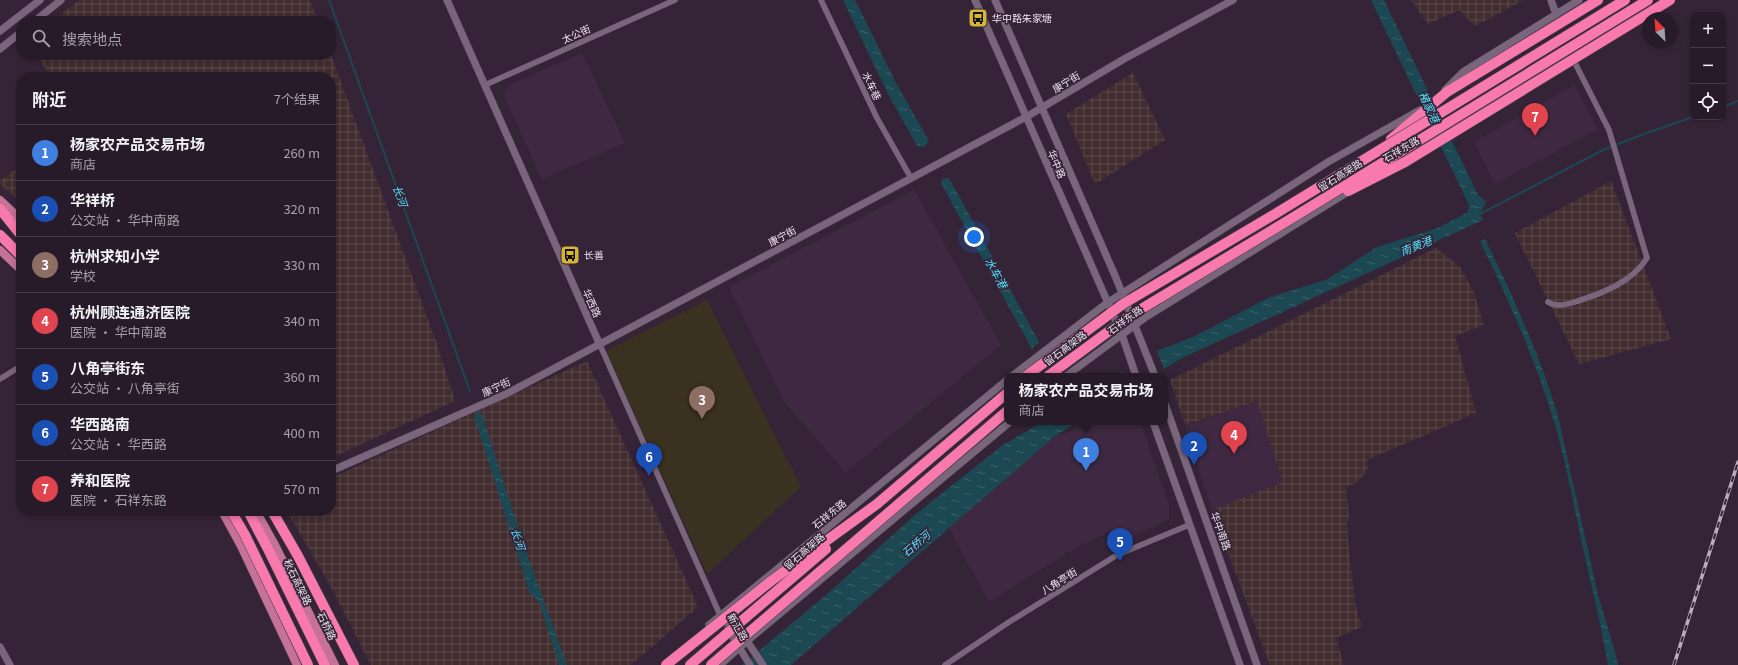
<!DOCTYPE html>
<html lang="zh">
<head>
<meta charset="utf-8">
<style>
  :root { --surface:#281b29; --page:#302431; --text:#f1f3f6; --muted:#a5a1a8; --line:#443946; --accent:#d7b434 }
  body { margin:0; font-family:Georgia,"Noto Sans SC",serif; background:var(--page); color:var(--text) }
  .controls { position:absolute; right:12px; top:12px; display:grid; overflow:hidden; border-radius:8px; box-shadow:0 2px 6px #0003 }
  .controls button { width:36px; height:36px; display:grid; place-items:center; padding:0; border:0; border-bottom:1px solid var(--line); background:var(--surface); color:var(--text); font:20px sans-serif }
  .compass { position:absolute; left:1642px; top:12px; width:36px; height:36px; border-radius:50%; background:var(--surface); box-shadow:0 2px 6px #0003; rotate:335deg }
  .you { position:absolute; left:974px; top:237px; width:14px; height:14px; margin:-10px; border:3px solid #fff; border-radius:50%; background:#1a73e8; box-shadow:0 0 0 6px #1a73e833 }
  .badge { display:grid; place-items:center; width:26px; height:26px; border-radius:50%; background:var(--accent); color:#fff; font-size:13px; font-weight:700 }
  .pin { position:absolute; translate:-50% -33px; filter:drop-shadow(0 1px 2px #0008) }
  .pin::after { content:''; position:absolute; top:21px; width:14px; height:12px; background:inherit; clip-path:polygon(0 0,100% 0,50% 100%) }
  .popup { position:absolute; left:1004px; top:373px; width:164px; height:52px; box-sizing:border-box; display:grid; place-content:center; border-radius:8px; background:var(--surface); filter:drop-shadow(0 1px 3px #0005); font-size:13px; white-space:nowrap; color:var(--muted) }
  .popup b { font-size:15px; color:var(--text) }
  .popup::after { content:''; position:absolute; left:50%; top:100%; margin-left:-8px; border:8px solid transparent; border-top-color:var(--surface) }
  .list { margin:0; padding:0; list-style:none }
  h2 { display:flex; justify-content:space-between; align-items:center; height:52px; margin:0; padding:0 16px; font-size:17px }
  h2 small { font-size:13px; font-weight:400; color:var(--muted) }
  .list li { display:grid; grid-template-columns:26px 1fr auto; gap:12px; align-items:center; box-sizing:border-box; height:56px; padding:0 16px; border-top:1px solid var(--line) }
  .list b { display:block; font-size:15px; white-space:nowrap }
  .list p { margin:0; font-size:13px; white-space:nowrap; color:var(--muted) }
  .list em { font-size:13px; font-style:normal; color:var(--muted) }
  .icon { flex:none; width:22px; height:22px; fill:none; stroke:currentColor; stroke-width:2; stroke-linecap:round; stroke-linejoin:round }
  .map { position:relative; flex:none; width:1738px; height:665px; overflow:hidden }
  .search { position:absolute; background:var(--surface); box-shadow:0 2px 6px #0003; left:16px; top:16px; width:320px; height:44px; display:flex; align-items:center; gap:10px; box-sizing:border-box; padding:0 14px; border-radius:16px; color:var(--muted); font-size:15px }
  .panel { position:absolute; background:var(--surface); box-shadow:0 2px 6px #0003; left:16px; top:72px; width:320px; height:444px; border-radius:16px }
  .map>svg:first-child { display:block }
  .built { fill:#3f2942 }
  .industrial { fill:url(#industrial-grid) }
  .education { fill:#3b3121 }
  .water { fill:url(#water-ripples) }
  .pier { fill:#352437 }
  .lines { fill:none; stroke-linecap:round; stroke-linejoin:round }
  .stream { stroke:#1b4852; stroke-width:2 }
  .street-casing { stroke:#4e4050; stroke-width:6 }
  .secondary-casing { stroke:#4e4050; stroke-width:8 }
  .primary-casing { stroke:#4e4050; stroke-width:9 }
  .highway-casing { stroke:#4e4050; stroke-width:11 }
  .street { stroke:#7a667c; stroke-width:5.5 }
  .secondary { stroke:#7a667c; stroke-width:7 }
  .primary { stroke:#c67198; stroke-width:8 }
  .highway { stroke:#f879ab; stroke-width:10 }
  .rail-casing { stroke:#baadbc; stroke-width:3.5 }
  .rail { stroke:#352437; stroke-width:2; stroke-dasharray:6; stroke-linecap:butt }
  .highway-bridge-casing { stroke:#4e4050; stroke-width:11; stroke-linecap:butt }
  .highway-bridge { stroke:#f879ab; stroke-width:10 }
  .labels { text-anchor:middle; stroke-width:3.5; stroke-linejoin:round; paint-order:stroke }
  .poi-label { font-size:10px; fill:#eee3f0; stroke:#352437; text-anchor:start }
  .street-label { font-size:10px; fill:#eee3f0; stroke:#352437 }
  .water-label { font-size:11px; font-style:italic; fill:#51e1fe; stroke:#352437 }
</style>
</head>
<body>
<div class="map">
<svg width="1738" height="665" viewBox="0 0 1738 665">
  <defs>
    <pattern id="industrial-grid" width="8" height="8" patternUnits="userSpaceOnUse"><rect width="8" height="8" fill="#412c2e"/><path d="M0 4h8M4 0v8" fill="none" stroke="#5d4a4d"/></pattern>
    <pattern id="water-ripples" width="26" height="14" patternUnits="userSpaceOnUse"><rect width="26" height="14" fill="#1b4852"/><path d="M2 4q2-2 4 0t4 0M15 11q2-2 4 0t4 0" fill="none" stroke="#3c626b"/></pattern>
  </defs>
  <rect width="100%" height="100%" fill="#352437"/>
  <g class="built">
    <polygon points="582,53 625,143 542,179 505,98 505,91 512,84"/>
    <polygon points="1574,85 1598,129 1495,184 1474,142"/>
    <polygon points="914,190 1001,345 846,472 785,403 729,287"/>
    <polygon points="1257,401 1284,482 1212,510 1185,426"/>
    <polygon points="1097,422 1140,422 1169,505 1169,519 1118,544 1112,530 1075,548 989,602 949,528 1054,437"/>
  </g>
  <g class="industrial">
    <polygon points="80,0 310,0 318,21 55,21 67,9"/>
    <polygon points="1411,0 1524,0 1475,26 1459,10 1428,24"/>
    <polygon points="36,55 331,55 437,344 455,401 331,458 331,77 51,77"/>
    <polygon points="1133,73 1165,140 1095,184 1066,114"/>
    <polygon points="21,165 21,202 0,184 0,181"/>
    <polygon points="1611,181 1671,339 1579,364 1515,233"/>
    <polygon points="1436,248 1459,266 1473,290 1484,325 1455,336 1476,413 1367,460 1368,468 1362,477 1354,484 1346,487 1349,515 1347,524 1349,552 1356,608 1362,627 1336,638 1344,665 1270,665 1212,510 1283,482 1257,401 1185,425 1170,380"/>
    <polygon points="587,361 698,607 631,665 371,665 331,587 287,511 331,511 331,478"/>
  </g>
  <polygon class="education" points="707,300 801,487 707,574 606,351"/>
  <g class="water">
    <polygon points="843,0 855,0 896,83 929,141 925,146 918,147 888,94"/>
    <polygon points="1371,0 1384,0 1478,195 1486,202 1480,214 1483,220 1182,358 1152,376 1115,376 1157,351 1195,336 1270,297 1326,280 1377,247 1438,228 1468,212 1469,205"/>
    <polygon points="943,178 949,178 1039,342 1032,349 941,183"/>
    <path d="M1485 239C1513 296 1540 355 1558 416L1598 595 1615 652 1618 665H1608C1601 624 1591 584 1582 544 1572 496 1563 446 1547 400 1529 345 1505 293 1480 241Z"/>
    <polygon points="477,413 482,414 524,546 567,665 559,665 539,602 529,592 474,416"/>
    <polygon points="1043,422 1077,422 1054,437 791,665 742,665 825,596 916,514 1003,445"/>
  </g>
  <polygon class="pier" points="1157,351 1164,369 1152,376 1125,376 1123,371"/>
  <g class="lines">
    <g class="stream">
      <polyline points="329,0 470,391"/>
      <polyline points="1723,107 1738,101"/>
      <polyline points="1478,215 1603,150 1644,134 1693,117"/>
      <polyline points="477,411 478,416"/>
    </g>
    <g class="street-casing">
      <g id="street">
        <polyline points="821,0 877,118 911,178"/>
        <polyline points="485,85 675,0"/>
        <path d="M1548 302C1557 308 1568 304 1578 301 1603 293 1632 282 1647 258L1609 130 1574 61"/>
        <polyline points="600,345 720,615"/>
        <polyline points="0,379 21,366"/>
        <polyline points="945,665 1009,622 1117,555 1189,525"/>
      </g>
    </g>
    <g class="secondary-casing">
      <g id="secondary">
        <polyline points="447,0 600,345"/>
        <polyline points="975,0 1122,335 1136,376"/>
        <polyline points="995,0 1116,278 1155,376"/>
        <polyline points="1551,0 1556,14"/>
        <polyline points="35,21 61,0"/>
        <polyline points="0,31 40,0"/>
        <polyline points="0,49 21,32"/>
        <polyline points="1445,90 1463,72 1579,0"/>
        <polyline points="1012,376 1107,303 1328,162 1420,110"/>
        <polyline points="1066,376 1146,317 1351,190"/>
        <polyline points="1165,404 1257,665"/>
        <polyline points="1153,422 1240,665"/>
        <polyline points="331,471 506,394 1026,117 1124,59 1233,0"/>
        <polyline points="721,617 747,641 763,665"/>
        <polyline points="709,625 1007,380"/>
        <polyline points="728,629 750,665"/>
        <polyline points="0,647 10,665"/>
        <polyline points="720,665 747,641 1010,422"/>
      </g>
    </g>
    <g class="primary-casing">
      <g id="primary">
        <polyline points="0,200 21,220"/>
        <polyline points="0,250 21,270"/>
        <polyline points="222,511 241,546 297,665"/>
        <polyline points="256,511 275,545 335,665"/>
      </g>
    </g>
    <g class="highway-casing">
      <g id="highway">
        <polyline points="1391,139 1447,92 1598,0"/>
        <polyline points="0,209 21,235"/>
        <polyline points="0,235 21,256"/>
        <polyline points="877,504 1007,393"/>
        <polyline points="248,511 268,549 325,665"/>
        <polyline points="272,511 298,556 354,665"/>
      </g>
    </g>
    <use href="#street" class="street"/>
    <use href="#secondary" class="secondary"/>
    <use href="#primary" class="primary"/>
    <use href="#highway" class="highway"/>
    <g class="rail-casing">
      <polyline id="rail" points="1674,665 1738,462"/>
    </g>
    <use href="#rail" class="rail"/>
    <g class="highway-bridge-casing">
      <g id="highway-bridge">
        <polyline points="1348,191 1405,162 1670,0"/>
        <polyline points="1026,376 1123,304 1275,214 1625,0"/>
        <polyline points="1048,376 1128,317 1284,223 1648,0"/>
        <polyline points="231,511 245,535 308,665"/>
        <polyline points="666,665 771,581 877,504"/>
        <polyline points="690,665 826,549"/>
        <polyline points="711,665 1007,411"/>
      </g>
    </g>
    <use href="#highway-bridge" class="highway-bridge"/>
  </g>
  <defs>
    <g id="bus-square" transform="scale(1)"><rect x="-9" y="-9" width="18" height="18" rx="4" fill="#d7b434" stroke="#352437"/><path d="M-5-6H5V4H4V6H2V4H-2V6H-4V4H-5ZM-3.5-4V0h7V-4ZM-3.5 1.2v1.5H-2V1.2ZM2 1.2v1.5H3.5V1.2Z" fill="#111"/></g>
  </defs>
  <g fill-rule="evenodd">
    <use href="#bus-square" x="978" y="18"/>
    <use href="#bus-square" x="570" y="255"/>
  </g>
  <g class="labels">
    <g class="poi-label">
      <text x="992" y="22">华中路朱家塘</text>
      <text x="584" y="259">长善</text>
    </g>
    <g class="street-label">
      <text transform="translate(576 34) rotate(-24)" y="4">太公街</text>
      <text transform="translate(1066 82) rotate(-31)" y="4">康宁街</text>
      <text transform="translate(872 86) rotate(65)" y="4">水车巷</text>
      <text transform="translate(1401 149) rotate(-30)" y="4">石祥东路</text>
      <text transform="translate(1057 164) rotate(67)" y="4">华中路</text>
      <text transform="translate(1340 175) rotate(-32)" y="4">留石高架路</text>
      <text transform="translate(782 236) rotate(-28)" y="4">康宁街</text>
      <text transform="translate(592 303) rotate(66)" y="4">华西路</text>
      <text transform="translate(1125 320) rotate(-36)" y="4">石祥东路</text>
      <text transform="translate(1065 348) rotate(-37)" y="4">留石高架路</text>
      <text transform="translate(496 387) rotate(-25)" y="4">康宁街</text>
      <text transform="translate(829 514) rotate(-39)" y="4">石祥东路</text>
      <text transform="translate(1221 531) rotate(70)" y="4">华中南路</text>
      <text transform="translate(804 551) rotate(-41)" y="4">留石高架路</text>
      <text transform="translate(1059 581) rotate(-32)" y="4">八角亭街</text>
      <text transform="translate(298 582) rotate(64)" y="4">秋石高架路</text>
      <text transform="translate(327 626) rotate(64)" y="4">石桥路</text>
      <text transform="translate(738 627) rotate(60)" y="4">新汇路</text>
    </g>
    <g class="water-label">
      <text transform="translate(1429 107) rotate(65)" y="4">褚家港</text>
      <text transform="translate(400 196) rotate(70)" y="4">长河</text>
      <text transform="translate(1416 246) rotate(-22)" y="4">南黄港</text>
      <text transform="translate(996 273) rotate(61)" y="4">水车港</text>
      <text transform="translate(518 539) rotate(72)" y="4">长河</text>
      <text transform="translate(916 544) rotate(-41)" y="4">石桥河</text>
    </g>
  </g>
</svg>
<div class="controls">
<button>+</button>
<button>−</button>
<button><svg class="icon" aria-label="locate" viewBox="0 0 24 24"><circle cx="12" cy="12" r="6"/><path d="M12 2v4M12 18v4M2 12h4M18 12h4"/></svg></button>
</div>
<svg class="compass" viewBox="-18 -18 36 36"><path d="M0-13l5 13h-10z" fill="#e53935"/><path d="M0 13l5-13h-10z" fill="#a5a1a8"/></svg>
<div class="you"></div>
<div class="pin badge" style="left:1086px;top:471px;background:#3f7fe0">1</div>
<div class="popup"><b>杨家农产品交易市场</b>商店</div>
<div class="pin badge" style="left:1194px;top:465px;background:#1a4fb4">2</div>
<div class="pin badge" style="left:702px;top:419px;background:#8d6e63">3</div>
<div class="pin badge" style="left:1234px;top:454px;background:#e0444e">4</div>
<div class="pin badge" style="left:1120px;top:561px;background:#1a4fb4">5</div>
<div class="pin badge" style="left:649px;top:476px;background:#1a4fb4">6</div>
<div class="pin badge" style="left:1535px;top:136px;background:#e0444e">7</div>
<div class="search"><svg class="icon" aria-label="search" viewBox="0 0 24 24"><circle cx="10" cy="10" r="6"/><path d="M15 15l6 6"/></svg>搜索地点</div>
<section class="panel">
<h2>附近<small>7个结果</small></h2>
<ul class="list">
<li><span class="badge" style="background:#3f7fe0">1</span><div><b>杨家农产品交易市场</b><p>商店</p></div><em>260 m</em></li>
<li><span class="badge" style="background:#1a4fb4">2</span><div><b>华祥桥</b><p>公交站 · 华中南路</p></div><em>320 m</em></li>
<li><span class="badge" style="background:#8d6e63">3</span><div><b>杭州求知小学</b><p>学校</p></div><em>330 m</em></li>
<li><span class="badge" style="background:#e0444e">4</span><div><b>杭州顾连通济医院</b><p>医院 · 华中南路</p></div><em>340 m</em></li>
<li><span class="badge" style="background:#1a4fb4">5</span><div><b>八角亭街东</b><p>公交站 · 八角亭街</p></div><em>360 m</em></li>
<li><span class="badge" style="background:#1a4fb4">6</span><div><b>华西路南</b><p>公交站 · 华西路</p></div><em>400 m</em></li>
<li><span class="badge" style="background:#e0444e">7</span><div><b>养和医院</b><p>医院 · 石祥东路</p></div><em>570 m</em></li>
</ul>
</section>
</div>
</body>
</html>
